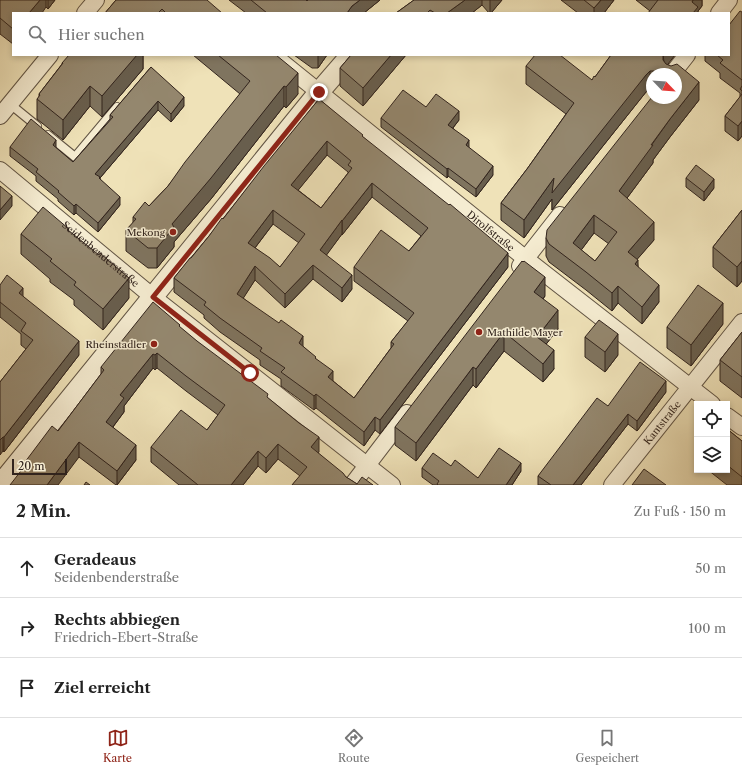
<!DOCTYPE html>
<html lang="de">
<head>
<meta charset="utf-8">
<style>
  :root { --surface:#fff; --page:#f2f2f2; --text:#222; --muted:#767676; --line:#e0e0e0; --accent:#8f2418 }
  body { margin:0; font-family:"Libre Caslon Text",serif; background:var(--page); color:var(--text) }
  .controls { position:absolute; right:12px; bottom:12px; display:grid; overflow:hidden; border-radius:0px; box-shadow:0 2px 6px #0003 }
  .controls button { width:36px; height:36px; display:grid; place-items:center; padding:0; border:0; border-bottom:1px solid var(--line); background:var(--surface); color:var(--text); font:20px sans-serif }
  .compass { position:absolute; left:646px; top:68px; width:36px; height:36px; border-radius:50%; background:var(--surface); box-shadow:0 2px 6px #0003; rotate:115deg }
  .scale { position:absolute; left:12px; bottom:10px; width:55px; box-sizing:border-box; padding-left:4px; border:2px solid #32241d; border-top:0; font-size:11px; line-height:14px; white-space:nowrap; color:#32241d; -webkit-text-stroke:3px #f5ecd1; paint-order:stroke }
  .stop { position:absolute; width:12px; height:12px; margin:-9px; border:3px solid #8f2418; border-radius:50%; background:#fff }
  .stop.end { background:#8f2418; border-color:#fff; box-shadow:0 1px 4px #0008 }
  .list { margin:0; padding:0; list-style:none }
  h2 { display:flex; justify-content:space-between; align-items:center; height:52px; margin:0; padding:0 16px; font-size:17px }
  h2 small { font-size:13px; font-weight:400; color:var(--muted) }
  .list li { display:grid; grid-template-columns:26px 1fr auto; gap:12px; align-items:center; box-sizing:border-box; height:60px; padding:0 16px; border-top:1px solid var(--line) }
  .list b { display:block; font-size:15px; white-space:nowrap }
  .list p { margin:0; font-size:13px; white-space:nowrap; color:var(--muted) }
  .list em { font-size:13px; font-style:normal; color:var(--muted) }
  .icon { flex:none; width:22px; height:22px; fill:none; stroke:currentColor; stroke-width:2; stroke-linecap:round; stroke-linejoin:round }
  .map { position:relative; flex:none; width:742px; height:485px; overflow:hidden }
  .search { position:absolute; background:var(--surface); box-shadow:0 2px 6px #0003; left:12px; right:12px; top:12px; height:44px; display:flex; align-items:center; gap:10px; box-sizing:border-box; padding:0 14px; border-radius:0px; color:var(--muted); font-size:15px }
  .sheet { height:232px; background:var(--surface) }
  nav { display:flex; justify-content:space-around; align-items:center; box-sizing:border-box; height:56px; border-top:1px solid var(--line); background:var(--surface); font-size:11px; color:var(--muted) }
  nav a { display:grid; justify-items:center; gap:2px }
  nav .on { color:var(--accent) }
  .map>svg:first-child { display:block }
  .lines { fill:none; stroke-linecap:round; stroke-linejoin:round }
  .service-casing { stroke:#615444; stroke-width:10 }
  .minor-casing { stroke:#615444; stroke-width:18 }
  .tertiary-casing { stroke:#615444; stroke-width:22 }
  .service { stroke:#f5ecd1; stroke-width:8 }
  .minor { stroke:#f5ecd1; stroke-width:16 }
  .tertiary { stroke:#f5ecd1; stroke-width:20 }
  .wall { fill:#7f745f; stroke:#32241d; fill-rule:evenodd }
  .shaded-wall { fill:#685e4d; stroke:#32241d }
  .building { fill:#94876e; stroke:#32241d; fill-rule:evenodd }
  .route { stroke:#8f2418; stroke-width:5 }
  .poi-dot { fill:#8f2418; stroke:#f5ecd1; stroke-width:1.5 }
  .labels { text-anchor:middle; stroke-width:3; stroke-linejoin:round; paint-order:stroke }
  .street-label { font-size:10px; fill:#32241d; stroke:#f5ecd1 }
  .poi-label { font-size:10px; fill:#32241d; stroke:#f5ecd1; text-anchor:end }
</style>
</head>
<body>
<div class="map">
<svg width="742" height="485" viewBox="0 0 742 485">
  <rect width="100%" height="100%" fill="#efe2b8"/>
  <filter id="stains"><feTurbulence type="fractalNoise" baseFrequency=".005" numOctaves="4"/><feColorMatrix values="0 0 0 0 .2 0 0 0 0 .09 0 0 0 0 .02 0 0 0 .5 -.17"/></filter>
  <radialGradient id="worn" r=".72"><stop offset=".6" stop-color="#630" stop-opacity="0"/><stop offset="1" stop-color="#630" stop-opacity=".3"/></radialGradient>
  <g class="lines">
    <g class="service-casing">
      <g id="service">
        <polyline points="10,104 37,126"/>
        <polyline points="48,135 75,157 117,107"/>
      </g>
    </g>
    <g class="minor-casing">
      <g id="minor">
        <polyline points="85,13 96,0"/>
        <polyline points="719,13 729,0"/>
        <path id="s1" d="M273 55 526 259 712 404"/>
        <polyline points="672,74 687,55"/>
        <polyline points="0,116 50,55"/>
        <path id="s2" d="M0 170 153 297 392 485"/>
        <polyline points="520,266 560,215"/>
        <polyline points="727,416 742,427"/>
        <polyline points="352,485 407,413"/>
        <path id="s3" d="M612 485 742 322"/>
      </g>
    </g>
    <g class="tertiary-casing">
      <polyline id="tertiary" points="0,485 319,92 351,55"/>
    </g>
    <use href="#service" class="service"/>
    <use href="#minor" class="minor"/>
    <use href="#tertiary" class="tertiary"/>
  </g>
  <g class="wall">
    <polygon points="0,0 55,0 48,9 46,7 13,13 13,44 0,34"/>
    <polygon points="116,0 222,13 105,13"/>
    <polygon points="229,0 306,0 307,1 308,0 380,0 364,13 246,13"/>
    <polygon points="414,0 502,0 491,13 489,13 482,5 472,13 396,13"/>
    <polygon points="561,0 614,0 604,13 578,13"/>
    <polygon points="636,0 702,0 702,6 698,11 698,13 650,11"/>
    <polygon points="742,12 742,136 738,141 725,131 725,116 740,97 740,93 720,78 720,73 705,61 705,55 729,55"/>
    <polygon points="143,55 143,69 102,117 90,106 63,140 37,119 37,99 39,97 39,94 62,64 62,63"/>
    <polygon points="193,55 276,55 298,94 286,108 284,106 211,199 174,242 174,247 157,268 148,268 126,251 126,230 133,223 133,217 149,206 168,186 240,94"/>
    <polygon points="294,55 327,55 318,68 312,68"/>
    <polygon points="351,55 406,55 363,106 340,86 340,68"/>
    <path d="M611 55H675L667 64 699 100 670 137 653 160V163L627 198 654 240 637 259 638 267 659 302 642 324 618 303 612 311 586 290 549 262 546 256V238L676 74H652V89H650L646 92 552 210V199L524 238 501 220V203L527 169 566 114 526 84V66L592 80 595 77ZM594 233 609 244 595 261 581 250Z"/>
    <polygon points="151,67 184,106 171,122 158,110 100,178 100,179 120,205 98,232 76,213 74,215 58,201 58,199 36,181 36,176 10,156 10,147 56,148 73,162 110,119 110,115"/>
    <path d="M319 99 363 137 508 267 380 434 375 430 364 446 316 408 314 410 281 386V379L260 365V360L220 332 204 318V315L174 292V278L209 236ZM327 155 348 172V173L321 208 298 190ZM372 197 421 236 409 251 354 267V281L408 321 391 342V348L354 398 333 381 316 359 303 346 243 298 255 280 285 308 313 279 342 302 352 289 326 255 342 234V235ZM273 224 299 243 280 267 255 248Z"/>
    <polygon points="426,107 459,120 453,128 469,148 493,175 476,197 448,176 447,178 381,127 381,118"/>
    <polygon points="686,178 714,188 704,201 686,187"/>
    <polygon points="742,210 742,281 737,287 713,267 713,247"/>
    <polygon points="69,231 129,298 103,330 74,305 74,300 50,282 50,279 21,254 21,234"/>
    <polygon points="0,285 23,296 79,355 4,452 3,451 0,382 26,349 21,345 21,334 0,317"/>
    <polygon points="545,296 543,299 558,329 546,344 554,369 543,382 504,351 476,388 473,385 416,461 395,445 395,427"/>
    <polygon points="723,324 691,366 667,348 667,327"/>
    <polygon points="180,328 268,399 319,452 318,453 346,477 357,484 373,485 292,485 300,476 278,459 266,473 258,466 243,485 179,485 151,462 151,447 207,430 218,415 186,391 157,368 155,370 153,368 124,406 124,412 113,427 136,460 117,485 116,485 79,457 22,470 22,466 58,431 101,374 101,367"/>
    <polygon points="742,332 742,398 720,381 720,360"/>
    <polygon points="585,337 618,355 605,372 585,357"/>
    <polygon points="666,392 637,431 628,424 581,485 538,485 538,476 608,406"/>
    <polygon points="727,429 742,441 742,485 727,485 708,470 727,470"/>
    <polygon points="451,466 478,478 521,471 512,485 433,485 422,477 422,468"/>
  </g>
  <g class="shaded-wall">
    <polygon points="40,0 46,0 46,7 42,13 29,13"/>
    <polygon points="48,0 55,0 48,9"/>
    <polygon points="360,0 380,0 364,13 347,13 352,6"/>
    <polygon points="465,0 482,0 482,5 472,13 447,13"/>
    <polygon points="490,0 502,0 491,13 490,13"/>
    <polygon points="601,0 614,0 604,13 594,13 594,8"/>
    <polygon points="693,0 702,0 702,6 698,11 698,13 692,13 692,2"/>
    <polygon points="134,55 143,55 143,69 102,117 102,96"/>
    <polygon points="318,55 327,55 318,68"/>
    <polygon points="391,55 406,55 363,106 363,88"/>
    <polygon points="663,55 675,55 665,68"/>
    <polygon points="650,71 650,89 646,92 552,210 552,199 524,238 524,220 554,178 646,75"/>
    <polygon points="298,73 298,94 286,108 286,87"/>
    <polygon points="699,82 699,100 670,137 653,160 653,163 619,209 619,191 670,119"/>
    <polygon points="90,86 90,106 63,140 63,120"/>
    <polygon points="284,86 284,106 211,199 174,242 174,247 157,268 157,248 172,224"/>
    <polygon points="184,97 184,106 171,122 171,114"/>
    <polygon points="158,101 158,110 100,178 100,186 95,174"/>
    <polygon points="459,111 459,120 448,134 448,125"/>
    <polygon points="742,121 742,136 738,141 738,126"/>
    <polygon points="56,140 56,149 53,145"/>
    <polygon points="469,140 469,149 466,145"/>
    <polygon points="327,141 327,155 291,199 291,185"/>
    <polygon points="493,166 493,175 476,197 476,189"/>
    <polygon points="448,168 448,176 447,178 447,169"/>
    <polygon points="714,179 714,188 704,201 704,192"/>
    <polygon points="372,183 372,197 342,235 342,221"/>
    <polygon points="12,196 12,206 0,220 0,210"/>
    <polygon points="120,197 120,205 98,232 98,223"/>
    <polygon points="76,204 76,213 74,215 74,206"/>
    <polygon points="273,210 273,224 248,257 248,243"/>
    <polygon points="594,215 594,233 573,261 573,243"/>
    <polygon points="342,220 342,234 320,264 320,250"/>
    <polygon points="654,222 654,240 628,270 628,252"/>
    <polygon points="508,253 508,267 380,434 380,420"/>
    <polygon points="638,260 638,277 635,264"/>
    <polygon points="742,261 742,281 737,287 737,267"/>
    <polygon points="313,265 313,279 285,308 285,294"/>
    <polygon points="255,266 255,280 237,308 237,294"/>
    <polygon points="352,275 352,289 342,302 342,288"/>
    <polygon points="545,277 545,296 534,310 534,292"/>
    <polygon points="129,278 129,298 103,330 103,309"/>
    <polygon points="659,285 659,302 642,324 642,307"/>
    <polygon points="618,286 618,303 612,311 612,293"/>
    <polygon points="23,288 23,302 19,293"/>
    <polygon points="723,303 723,324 691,366 691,345"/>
    <polygon points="558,310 558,329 537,356 537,337"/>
    <polygon points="504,332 504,351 476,388 476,369"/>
    <polygon points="618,334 618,355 605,372 605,352"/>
    <polygon points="303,336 303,350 299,343"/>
    <polygon points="79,341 79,355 4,452 4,437"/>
    <polygon points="554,350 554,369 543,382 543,364"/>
    <polygon points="157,353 157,368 155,370 155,355"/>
    <polygon points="153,354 153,368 124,406 124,412 106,436 106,422 120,395"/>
    <polygon points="473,367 473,385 416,461 416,443"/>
    <polygon points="333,371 333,385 328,377"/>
    <polygon points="666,381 666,392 637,431 637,421"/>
    <polygon points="316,394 316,408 314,410 314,396"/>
    <polygon points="628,414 628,424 581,485 573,485"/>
    <polygon points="375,417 375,430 364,446 364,432"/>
    <polygon points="3,437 3,451 0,455 0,440"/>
    <polygon points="319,437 319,452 311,462 311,447"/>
    <polygon points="79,442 79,457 58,485 47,485"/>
    <polygon points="278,444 278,459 266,473 266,458"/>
    <polygon points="136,445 136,460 117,485 117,471"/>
    <polygon points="258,451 258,466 243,485 231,485"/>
    <polygon points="521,463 521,471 512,485 506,485"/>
  </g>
  <g class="building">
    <polygon points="0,0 40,0 29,13 13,13 13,29 0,18"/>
    <polygon points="116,0 207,0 222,13 166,13 162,9 158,13 105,13"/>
    <polygon points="251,0 306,0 307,1 308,0 360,0 352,6 347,13 267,13"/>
    <polygon points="414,0 465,0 447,13 435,13 430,10 427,13 396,13"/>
    <polygon points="584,0 601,0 594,8"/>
    <polygon points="658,0 693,0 692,2 698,7 693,13 648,13"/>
    <polygon points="740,11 742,12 742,80 720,63 723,60 717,55 729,55 729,25"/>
    <polygon points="69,55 137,55 102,96 90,86 63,120 37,99 40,95 39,94 63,63 62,63"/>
    <polygon points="218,55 276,55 298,73 286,87 284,86 211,178 172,224 174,227 157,248 148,248 126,230 136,219 133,217 145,202 149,206 168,186 185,162 250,81"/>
    <polygon points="351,55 391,55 363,88 340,68"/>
    <path d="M535 55H560L592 80 594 76 595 77 611 55H663V60L666 64 671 66 677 64 699 82 670 119 651 145H653L619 191 654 222 628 252 638 260 635 264 659 285 642 307 618 286 612 293 586 272 549 244 546 238 547 230 652 97V98H676V74H659V73L654 71H650L646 75 552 193 554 178 524 220 501 203 527 169 574 103 526 66ZM594 215 617 232 595 261 573 243Z"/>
    <polygon points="151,67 184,97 171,114 158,101 95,174 100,177 99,178 120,197 98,223 76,204 74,206 58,192 59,191 36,172 38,169 10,147 31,119 56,140 53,145 73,162 113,117 110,115"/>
    <polygon points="742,86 742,91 740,89"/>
    <polygon points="403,90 426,107 436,94 459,111 448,125 469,140 466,145 493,166 476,189 448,168 447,169 381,118"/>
    <polygon points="742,94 742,121 738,126 725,116"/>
    <path d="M319 99 363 135 362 136 449 205 450 204 508 253 380 420 375 417 364 432 316 394 314 396 281 372 285 368 260 351 262 348 220 318 204 305 206 302 174 278 190 258H191L209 236 222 218 223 219 264 166ZM327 141 351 161 348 165 352 168 321 208 291 185ZM372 183 428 228 409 251 381 230 354 267 414 313 391 342 394 344 354 398 328 377 333 371 315 358 316 357 299 343 303 336 281 320 279 323 237 294 255 266 285 294 313 265 342 288 352 275 320 250 342 220V221ZM273 210 305 234 280 267 270 258 248 243Z"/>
    <polygon points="696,165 714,179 704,192 686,178"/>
    <polygon points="0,186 12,196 0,210"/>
    <polygon points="43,207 69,229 68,230 99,255 100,253 129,278 103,309 74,285 76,282 50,261 52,259 21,234"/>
    <polygon points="742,210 742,261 737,267 713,247"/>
    <polygon points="522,261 523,262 524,261 545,277 534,292 558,310 537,337 554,350 543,364 504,332 476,369 473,367 416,443 395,427"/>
    <polygon points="7,275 23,288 19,293 79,341 4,437 3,437 0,440 0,382 33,340 21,331 26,323 0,302 0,285"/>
    <polygon points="698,285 723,303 691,345 667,327"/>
    <polygon points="153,302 180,325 179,326 197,341 268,394 267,397 299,423 319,437 311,447 343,473 346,477 351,480 357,484 362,477 373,485 292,485 307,467 278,444 266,458 258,451 231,485 198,485 151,447 181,410 207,430 225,405 186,376 157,353 155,355 153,354 120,395 124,398 106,422 136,445 117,471 79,442 47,485 10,485 24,467 22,466 52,426 58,431 104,370 101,367"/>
    <polygon points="599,320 618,334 605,352 585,337"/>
    <polygon points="742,332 742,377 720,360"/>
    <polygon points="640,362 666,381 637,421 628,414 573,485 551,485 538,476 597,398 608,406"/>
    <polygon points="727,429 742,441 742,477 727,465"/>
    <polygon points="499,448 521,463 506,485 438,485 437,484 439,481 422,468 433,453 451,466 455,460 478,478"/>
    <polygon points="644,469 666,485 632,485"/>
    <polygon points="86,482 90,485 84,485"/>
  </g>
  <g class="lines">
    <polyline class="route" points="250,373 153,297 319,92"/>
  </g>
  <g class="poi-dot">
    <circle cx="173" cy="232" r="4"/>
    <circle cx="479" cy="332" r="4"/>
    <circle cx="154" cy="344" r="4"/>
  </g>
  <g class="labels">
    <g class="street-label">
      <text dy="4" stroke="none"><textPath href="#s1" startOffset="280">Dirolfstraße</textPath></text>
      <text dy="4" stroke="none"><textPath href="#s2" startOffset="131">Seidenbenderstraße</textPath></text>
      <text dy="4" stroke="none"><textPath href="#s3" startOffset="80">Kantstraße</textPath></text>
    </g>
    <g class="poi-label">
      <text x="165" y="236">Mekong</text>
      <text x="487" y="336" text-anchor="start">Mathilde Mayer</text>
      <text x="146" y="348">Rheinstadler</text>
    </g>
  </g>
  <rect width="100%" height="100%" filter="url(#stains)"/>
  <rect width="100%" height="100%" fill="url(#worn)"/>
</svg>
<div class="controls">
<button><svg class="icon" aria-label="locate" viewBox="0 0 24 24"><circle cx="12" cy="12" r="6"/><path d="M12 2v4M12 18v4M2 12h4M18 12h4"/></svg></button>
<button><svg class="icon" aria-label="layers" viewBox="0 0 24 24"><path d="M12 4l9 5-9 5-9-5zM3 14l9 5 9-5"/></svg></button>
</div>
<svg class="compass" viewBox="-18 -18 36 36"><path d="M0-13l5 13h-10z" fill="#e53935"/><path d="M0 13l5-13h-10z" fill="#767676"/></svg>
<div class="scale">20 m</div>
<div class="stop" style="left:250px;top:373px"></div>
<div class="stop end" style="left:319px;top:92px"></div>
<div class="search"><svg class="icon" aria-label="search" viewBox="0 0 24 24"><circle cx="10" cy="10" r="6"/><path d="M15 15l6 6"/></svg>Hier suchen</div>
</div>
<section class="sheet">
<h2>2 Min.<small>Zu Fuß · 150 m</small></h2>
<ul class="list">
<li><svg class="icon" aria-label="ahead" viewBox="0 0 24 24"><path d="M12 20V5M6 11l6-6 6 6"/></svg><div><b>Geradeaus</b><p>Seidenbenderstraße</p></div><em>50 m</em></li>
<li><svg class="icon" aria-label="right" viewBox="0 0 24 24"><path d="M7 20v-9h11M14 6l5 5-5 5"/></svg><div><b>Rechts abbiegen</b><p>Friedrich-Ebert-Straße</p></div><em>100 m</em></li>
<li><svg class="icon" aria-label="arrive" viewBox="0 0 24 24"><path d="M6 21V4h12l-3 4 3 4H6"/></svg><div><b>Ziel erreicht</b></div></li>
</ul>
</section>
<nav>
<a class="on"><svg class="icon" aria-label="map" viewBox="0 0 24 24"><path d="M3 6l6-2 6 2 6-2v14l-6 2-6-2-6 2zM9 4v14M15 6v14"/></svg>Karte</a>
<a><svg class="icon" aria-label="directions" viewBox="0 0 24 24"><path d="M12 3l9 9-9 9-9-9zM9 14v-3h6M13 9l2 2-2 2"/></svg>Route</a>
<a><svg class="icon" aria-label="saved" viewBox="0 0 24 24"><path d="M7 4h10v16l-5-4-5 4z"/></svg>Gespeichert</a>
</nav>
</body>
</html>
